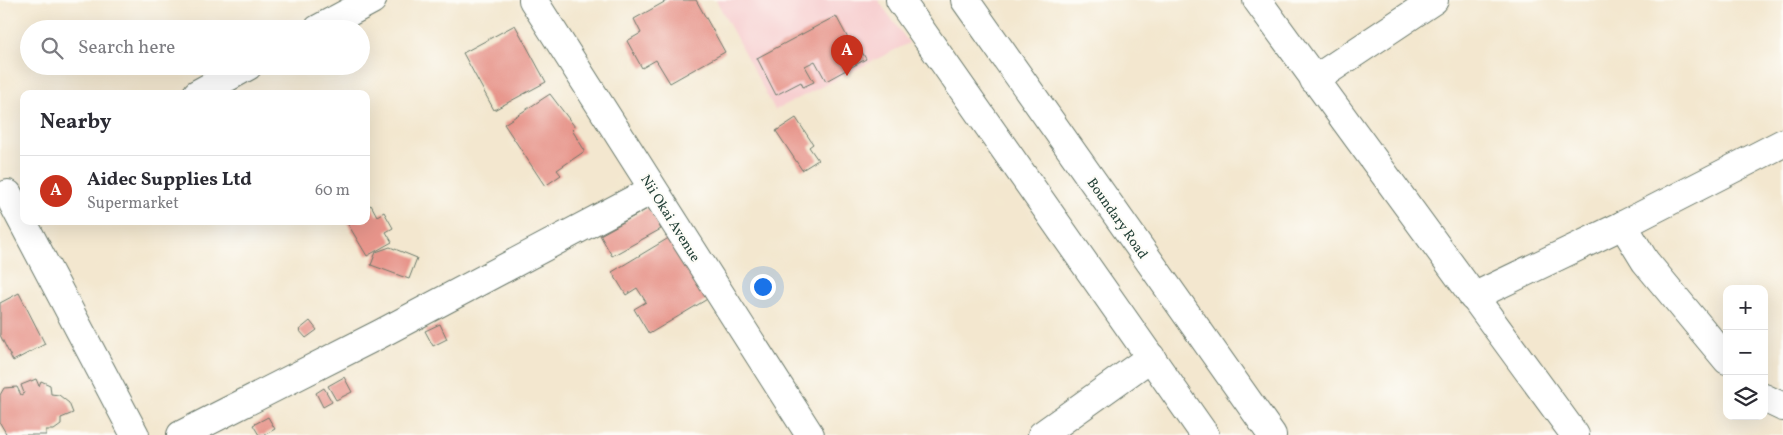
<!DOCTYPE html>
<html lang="en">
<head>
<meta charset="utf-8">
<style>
  :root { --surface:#fff; --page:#f7f7f7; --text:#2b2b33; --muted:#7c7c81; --line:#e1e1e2; --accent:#c8321e }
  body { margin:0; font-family:Vollkorn,serif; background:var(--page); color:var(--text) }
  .controls { position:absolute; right:15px; bottom:15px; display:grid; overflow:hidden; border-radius:10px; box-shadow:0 5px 20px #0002 }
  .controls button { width:45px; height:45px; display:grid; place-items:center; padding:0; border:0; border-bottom:1px solid var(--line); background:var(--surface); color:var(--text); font:25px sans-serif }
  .you { position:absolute; left:762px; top:286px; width:18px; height:18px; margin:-12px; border:4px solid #fff; border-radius:50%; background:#1a73e8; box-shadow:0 0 0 8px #1a73e833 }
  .badge { display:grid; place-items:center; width:32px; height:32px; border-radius:50%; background:var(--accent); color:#fff; font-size:16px; font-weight:700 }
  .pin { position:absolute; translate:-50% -41px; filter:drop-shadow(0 1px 2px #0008) }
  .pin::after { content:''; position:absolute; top:26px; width:18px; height:15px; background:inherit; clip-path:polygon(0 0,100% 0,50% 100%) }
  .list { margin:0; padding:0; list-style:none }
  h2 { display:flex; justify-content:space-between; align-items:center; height:65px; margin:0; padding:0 20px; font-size:21px }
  h2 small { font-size:16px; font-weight:400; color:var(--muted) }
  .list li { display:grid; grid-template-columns:32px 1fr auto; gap:15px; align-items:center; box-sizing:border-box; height:70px; padding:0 20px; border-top:1px solid var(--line) }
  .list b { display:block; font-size:19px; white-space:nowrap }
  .list p { margin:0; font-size:16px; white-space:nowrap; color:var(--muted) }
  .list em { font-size:16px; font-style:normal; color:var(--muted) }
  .icon { flex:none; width:28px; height:28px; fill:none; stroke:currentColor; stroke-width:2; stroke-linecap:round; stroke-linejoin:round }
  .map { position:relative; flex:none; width:1783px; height:435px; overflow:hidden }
  .search { position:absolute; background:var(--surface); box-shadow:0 5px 20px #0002; left:20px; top:20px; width:350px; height:55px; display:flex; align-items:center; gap:12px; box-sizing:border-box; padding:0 18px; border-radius:28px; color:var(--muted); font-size:19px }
  .panel { position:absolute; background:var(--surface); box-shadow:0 5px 20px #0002; left:20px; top:90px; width:350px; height:135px; border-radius:10px }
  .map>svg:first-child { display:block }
  .built { fill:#f7cfd0 }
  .building { fill:#e7958b }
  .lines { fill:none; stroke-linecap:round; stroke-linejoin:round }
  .street-casing { stroke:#69786a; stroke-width:30 }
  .secondary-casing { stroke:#69786a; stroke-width:30 }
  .street { stroke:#fff; stroke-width:28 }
  .secondary { stroke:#fff; stroke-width:28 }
  .labels { text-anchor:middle; stroke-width:4.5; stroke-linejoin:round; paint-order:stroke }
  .street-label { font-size:14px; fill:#1f3d34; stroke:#fdfcf7 }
</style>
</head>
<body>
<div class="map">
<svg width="1783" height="435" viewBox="0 0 1783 435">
  <rect width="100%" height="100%" fill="#fdfcf7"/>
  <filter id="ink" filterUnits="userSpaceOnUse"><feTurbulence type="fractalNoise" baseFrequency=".02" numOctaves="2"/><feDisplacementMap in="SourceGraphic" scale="10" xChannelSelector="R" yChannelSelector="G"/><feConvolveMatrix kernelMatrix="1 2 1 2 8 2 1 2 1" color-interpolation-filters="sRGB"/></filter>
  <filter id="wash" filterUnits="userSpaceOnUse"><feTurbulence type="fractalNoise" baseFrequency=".0096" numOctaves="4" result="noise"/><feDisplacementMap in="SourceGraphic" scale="20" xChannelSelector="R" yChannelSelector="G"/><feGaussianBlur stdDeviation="1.12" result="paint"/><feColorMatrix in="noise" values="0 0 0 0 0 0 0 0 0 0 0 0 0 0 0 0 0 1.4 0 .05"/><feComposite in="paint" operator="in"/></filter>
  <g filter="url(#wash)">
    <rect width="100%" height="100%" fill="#f3e7cf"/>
    <polygon class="built" points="716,0 878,0 909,43 775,110"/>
    <g id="blocks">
      <g class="building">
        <polygon points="668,0 696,0 725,52 670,83 656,60 642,68 627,41 641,33 634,19"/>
        <polygon points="836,16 851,44 851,40 854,38 866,59 826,81 815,61 805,66 814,82 803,87 801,82 776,95 757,58"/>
        <polygon points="515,25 546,82 494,110 463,53"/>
        <polygon points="550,94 575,127 572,130 585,151 557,170 561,175 545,186 504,124"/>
        <polygon points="796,118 813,144 809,147 818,160 802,170 776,131"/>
        <polygon points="371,205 377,216 384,212 393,228 386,232 392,242 367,256 346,221 366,221 366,208"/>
        <polygon points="649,208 661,229 612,256 600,235"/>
        <polygon points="672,236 709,298 649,334 634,309 646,302 637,288 626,295 612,272"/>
        <polygon points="390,247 417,258 409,279 371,265 376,252"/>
        <polygon points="19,293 45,344 13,361 0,335 0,303"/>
        <polygon points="310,321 317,330 306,338 299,330"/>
        <polygon points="440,324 447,339 433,346 425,331"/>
        <polygon points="344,377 352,392 336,400 328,386"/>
        <polygon points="36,379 39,386 41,381 50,385 51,394 59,395 69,403 73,413 61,418 61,425 54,430 46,430 46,435 7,435 0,423 0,395 4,388 17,387 21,395 24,393 21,385"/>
        <polygon points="324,388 332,402 323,407 316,393"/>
        <polygon points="268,417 275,429 264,435 259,435 253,425"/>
      </g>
    </g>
  </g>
  <g filter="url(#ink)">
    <use href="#blocks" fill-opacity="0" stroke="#69786a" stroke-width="1"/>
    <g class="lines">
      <g class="street-casing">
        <g id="street">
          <polyline points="533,0 810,435"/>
          <polyline points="1257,0 1575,435"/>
          <polyline points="318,29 372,0"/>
          <polyline points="1314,80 1434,0"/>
          <polyline points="197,94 248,66"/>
          <polyline points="8,194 135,435"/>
          <polyline points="1623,225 1645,261 1727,360"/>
          <polyline points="1473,297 1623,225 1783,143"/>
          <polyline points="1764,398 1783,407"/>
          <polyline points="181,435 380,334 652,190"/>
          <polyline points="1042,435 1151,357"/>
        </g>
      </g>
      <g class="secondary-casing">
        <g id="secondary">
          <polyline points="900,0 1205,435"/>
          <polyline points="965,0 1272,435"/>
        </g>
      </g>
      <use href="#street" class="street"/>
      <use href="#secondary" class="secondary"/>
    </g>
  </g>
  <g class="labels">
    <g class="street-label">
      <text transform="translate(671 218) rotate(58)" y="5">Nii Okai Avenue</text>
      <text transform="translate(1118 218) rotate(55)" y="5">Boundary Road</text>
    </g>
  </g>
</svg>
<div class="controls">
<button>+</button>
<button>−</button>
<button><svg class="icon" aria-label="layers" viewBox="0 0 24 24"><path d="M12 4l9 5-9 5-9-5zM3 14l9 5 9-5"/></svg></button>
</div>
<div class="you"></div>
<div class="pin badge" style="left:847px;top:76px">A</div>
<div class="search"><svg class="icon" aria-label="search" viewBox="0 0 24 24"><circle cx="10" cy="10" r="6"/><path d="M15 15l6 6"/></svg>Search here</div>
<section class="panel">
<h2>Nearby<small></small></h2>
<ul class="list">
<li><span class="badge">A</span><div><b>Aidec Supplies Ltd</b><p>Supermarket</p></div><em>60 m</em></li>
</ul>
</section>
</div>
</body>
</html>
